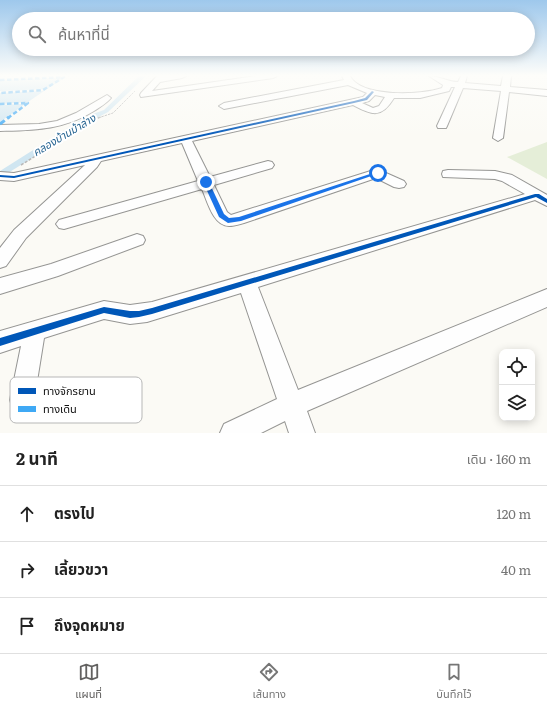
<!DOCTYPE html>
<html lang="th">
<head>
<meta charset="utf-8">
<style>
  :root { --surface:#fff; --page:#f2f2f2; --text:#222; --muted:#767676; --line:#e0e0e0; --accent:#626160 }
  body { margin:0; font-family:Literata,"Noto Sans Thai",serif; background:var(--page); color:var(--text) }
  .controls { position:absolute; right:12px; bottom:12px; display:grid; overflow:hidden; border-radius:8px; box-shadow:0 2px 10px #0003 }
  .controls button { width:36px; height:36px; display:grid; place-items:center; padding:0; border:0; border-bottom:1px solid var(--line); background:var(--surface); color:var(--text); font:20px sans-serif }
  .stop { position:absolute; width:12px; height:12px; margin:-9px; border:3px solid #1a73e8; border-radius:50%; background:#fff }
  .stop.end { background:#1a73e8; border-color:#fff; box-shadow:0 1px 4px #0008 }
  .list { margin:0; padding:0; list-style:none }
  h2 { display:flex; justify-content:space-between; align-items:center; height:52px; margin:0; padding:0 16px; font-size:17px }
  h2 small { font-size:13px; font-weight:400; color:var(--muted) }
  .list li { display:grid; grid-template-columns:26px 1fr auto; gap:12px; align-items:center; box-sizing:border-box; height:56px; padding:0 16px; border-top:1px solid var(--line) }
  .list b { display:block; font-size:15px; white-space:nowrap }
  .list em { font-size:13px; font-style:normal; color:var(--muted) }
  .icon { flex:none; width:22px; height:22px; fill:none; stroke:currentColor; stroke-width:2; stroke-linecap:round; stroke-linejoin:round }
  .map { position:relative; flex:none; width:547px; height:433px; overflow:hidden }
  .search { position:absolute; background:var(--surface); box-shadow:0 2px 10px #0003; left:12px; right:12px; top:12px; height:44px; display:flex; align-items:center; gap:10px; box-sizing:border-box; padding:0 14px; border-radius:22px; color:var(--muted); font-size:15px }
  .sheet { height:220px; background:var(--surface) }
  nav { display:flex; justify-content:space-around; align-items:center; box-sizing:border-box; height:56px; border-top:1px solid var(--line); background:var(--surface); font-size:11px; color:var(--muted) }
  nav a { display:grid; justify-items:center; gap:2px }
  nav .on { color:var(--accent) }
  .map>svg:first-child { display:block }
  .green { fill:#e5eed8 }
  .water { fill:#d0e6f1 }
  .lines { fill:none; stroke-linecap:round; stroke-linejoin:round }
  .canal { fill:#d0e6f1; fill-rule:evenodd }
  .minor-casing { stroke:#959593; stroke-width:2 }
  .path-far1 { stroke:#b9b9b8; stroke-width:1; stroke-dasharray:2.5 1; stroke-linecap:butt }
  .path { stroke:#b9b9b8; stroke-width:1.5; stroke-dasharray:3 1.5; stroke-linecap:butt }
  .minor { fill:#fefefe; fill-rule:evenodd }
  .quiet-far1 { stroke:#3fa9f5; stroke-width:2.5; stroke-dasharray:4.5 2.5; stroke-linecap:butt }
  .quiet { stroke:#3fa9f5; stroke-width:3; stroke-dasharray:6 3; stroke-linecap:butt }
  .cycleway-casing { stroke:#fff; stroke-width:3 }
  .cycleway { fill:#0057b8; fill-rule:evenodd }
  .route { fill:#1a73e8 }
  .labels { text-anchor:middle; stroke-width:4; stroke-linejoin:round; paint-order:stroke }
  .far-water-label { font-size:11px; font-style:italic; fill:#276592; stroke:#fff }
  .key { fill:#fff; stroke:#b7b7b7; stroke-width:1 }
  .key-label { font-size:11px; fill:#0f0f0f }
</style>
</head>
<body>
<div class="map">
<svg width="547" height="433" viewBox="0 0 547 433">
  <rect width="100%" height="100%" fill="#fbfaf5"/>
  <polygon class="green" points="547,142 547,179 507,157"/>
  <g class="water">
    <polygon points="49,78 61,78 61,80 47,89 0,91 0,80"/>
    <polygon points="44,91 28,102 0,104 0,93"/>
    <polygon points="21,104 25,104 0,122 0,105"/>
  </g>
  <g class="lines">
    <polygon class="canal" points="139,76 146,76 108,112 93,120 0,178 0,171 87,116 104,110"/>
    <g class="minor-casing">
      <g id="minor">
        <polygon points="157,76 186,76 182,78 160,82 152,91 256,76 277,76 273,78 141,97 140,95 141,93"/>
        <path d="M342 76H350C361 98 422 95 442 88L443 85 429 76C440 76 447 82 458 82L461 76H467L465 83 501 86 503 76H511L510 87 547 90V96L509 92 503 138 498 141 493 138 501 91 463 88 447 126 446 128H438L437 126 455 87H451L449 91 420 98H394C381 119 372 115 353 105L192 141 210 177 268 161 272 162 274 165 272 168 214 185 227 212 231 215 377 169 404 181 406 184 404 187 399 188 394 187 376 178 244 223C240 224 234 226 229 226 213 226 207 200 202 189L64 229 59 228 56 224 59 220 198 181 182 143 101 161 97 167 26 238 6 266 0 268V248L14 230 85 165 14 181 0 180V172L14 173 354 99 363 97 367 93 348 85 224 109 219 106 224 103 344 80ZM375 95 385 97 379 106 373 108 362 103 369 101Z"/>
        <path d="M107 95 111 98C107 103 100 107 94 111 64 130 34 130 0 131V125L39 124 57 121 76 113Z"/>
        <polygon points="448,170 495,171 512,175 547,195 547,206 535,200 258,287 298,390 547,289 547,307 307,411 315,433 289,433 285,421 261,433 220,433 224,424 277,399 241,293 147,322 130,324 104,319 44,338 34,400 31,409 22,412 13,409 10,400 21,346 0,353 0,331 104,301 130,305 152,302 525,194 502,181 495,179 443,177 442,174 443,171"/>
        <polygon points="137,234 143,236 145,240 143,244 58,276 0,294 0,278 51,264"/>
      </g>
    </g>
    <polyline class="path-far1" points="98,118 113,113 135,91"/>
    <polyline class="path" points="21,165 95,119 101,117"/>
    <use href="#minor" class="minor"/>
    <g class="quiet-far1">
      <polyline points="0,80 64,77 43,90 0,93"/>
      <polyline points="0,104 28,103 8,118"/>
    </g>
    <polyline class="quiet" points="0,124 9,117"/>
    <g class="cycleway-casing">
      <g id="cycleway">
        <polygon points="372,91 374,92 367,100 354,103 14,178 0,177 0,175 14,176 354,101 365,98"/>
        <polygon points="535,194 539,194 547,199 547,203 536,197 152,314 139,317 130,318 104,313 0,346 0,338 104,307 130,311 139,311 152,308"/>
      </g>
    </g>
    <use href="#cycleway" class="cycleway"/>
  </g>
  <linearGradient id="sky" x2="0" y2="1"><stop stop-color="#9ec8ec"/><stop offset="0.55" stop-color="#fdfdfa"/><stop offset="1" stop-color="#fdfdfa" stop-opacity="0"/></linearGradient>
  <rect width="547" height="137" fill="url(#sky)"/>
  <polygon class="route" points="376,172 380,173 241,221 228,223 219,217 203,182 208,180 224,214 229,218 239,217"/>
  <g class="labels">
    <g class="far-water-label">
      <text transform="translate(64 135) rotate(-31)" y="4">คลองบ้านม้าล่าง</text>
    </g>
  </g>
  <rect x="10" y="377" width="132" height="46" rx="6" class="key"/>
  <rect x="18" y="388" width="18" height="6" fill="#0057b8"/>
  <rect x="18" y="406" width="18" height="6" fill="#3fa9f5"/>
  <g class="key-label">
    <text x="43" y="395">ทางจักรยาน</text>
    <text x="43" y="413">ทางเดิน</text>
  </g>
</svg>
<div class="controls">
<button><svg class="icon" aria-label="locate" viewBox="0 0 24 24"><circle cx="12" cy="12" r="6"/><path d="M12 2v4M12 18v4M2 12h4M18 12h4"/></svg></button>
<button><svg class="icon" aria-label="layers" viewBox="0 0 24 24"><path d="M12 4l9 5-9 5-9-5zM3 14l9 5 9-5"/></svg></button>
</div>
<div class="stop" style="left:378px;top:173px"></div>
<div class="stop end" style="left:206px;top:182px"></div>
<div class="search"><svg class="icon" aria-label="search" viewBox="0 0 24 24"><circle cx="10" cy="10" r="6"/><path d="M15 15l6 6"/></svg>ค้นหาที่นี่</div>
</div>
<section class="sheet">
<h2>2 นาที<small>เดิน · 160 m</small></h2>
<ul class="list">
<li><svg class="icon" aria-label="ahead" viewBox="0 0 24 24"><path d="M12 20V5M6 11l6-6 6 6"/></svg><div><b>ตรงไป</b></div><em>120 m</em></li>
<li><svg class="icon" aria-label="right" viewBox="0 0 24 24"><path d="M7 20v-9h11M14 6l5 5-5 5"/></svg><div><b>เลี้ยวขวา</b></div><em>40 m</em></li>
<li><svg class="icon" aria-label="arrive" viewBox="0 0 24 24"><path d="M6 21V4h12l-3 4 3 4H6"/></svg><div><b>ถึงจุดหมาย</b></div></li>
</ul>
</section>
<nav>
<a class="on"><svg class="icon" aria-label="map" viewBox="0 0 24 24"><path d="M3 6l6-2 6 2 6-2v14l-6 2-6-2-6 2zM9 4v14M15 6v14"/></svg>แผนที่</a>
<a><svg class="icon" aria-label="directions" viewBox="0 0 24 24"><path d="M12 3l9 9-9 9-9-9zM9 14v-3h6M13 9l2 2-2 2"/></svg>เส้นทาง</a>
<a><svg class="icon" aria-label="saved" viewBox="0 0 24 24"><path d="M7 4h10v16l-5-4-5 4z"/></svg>บันทึกไว้</a>
</nav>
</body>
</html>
